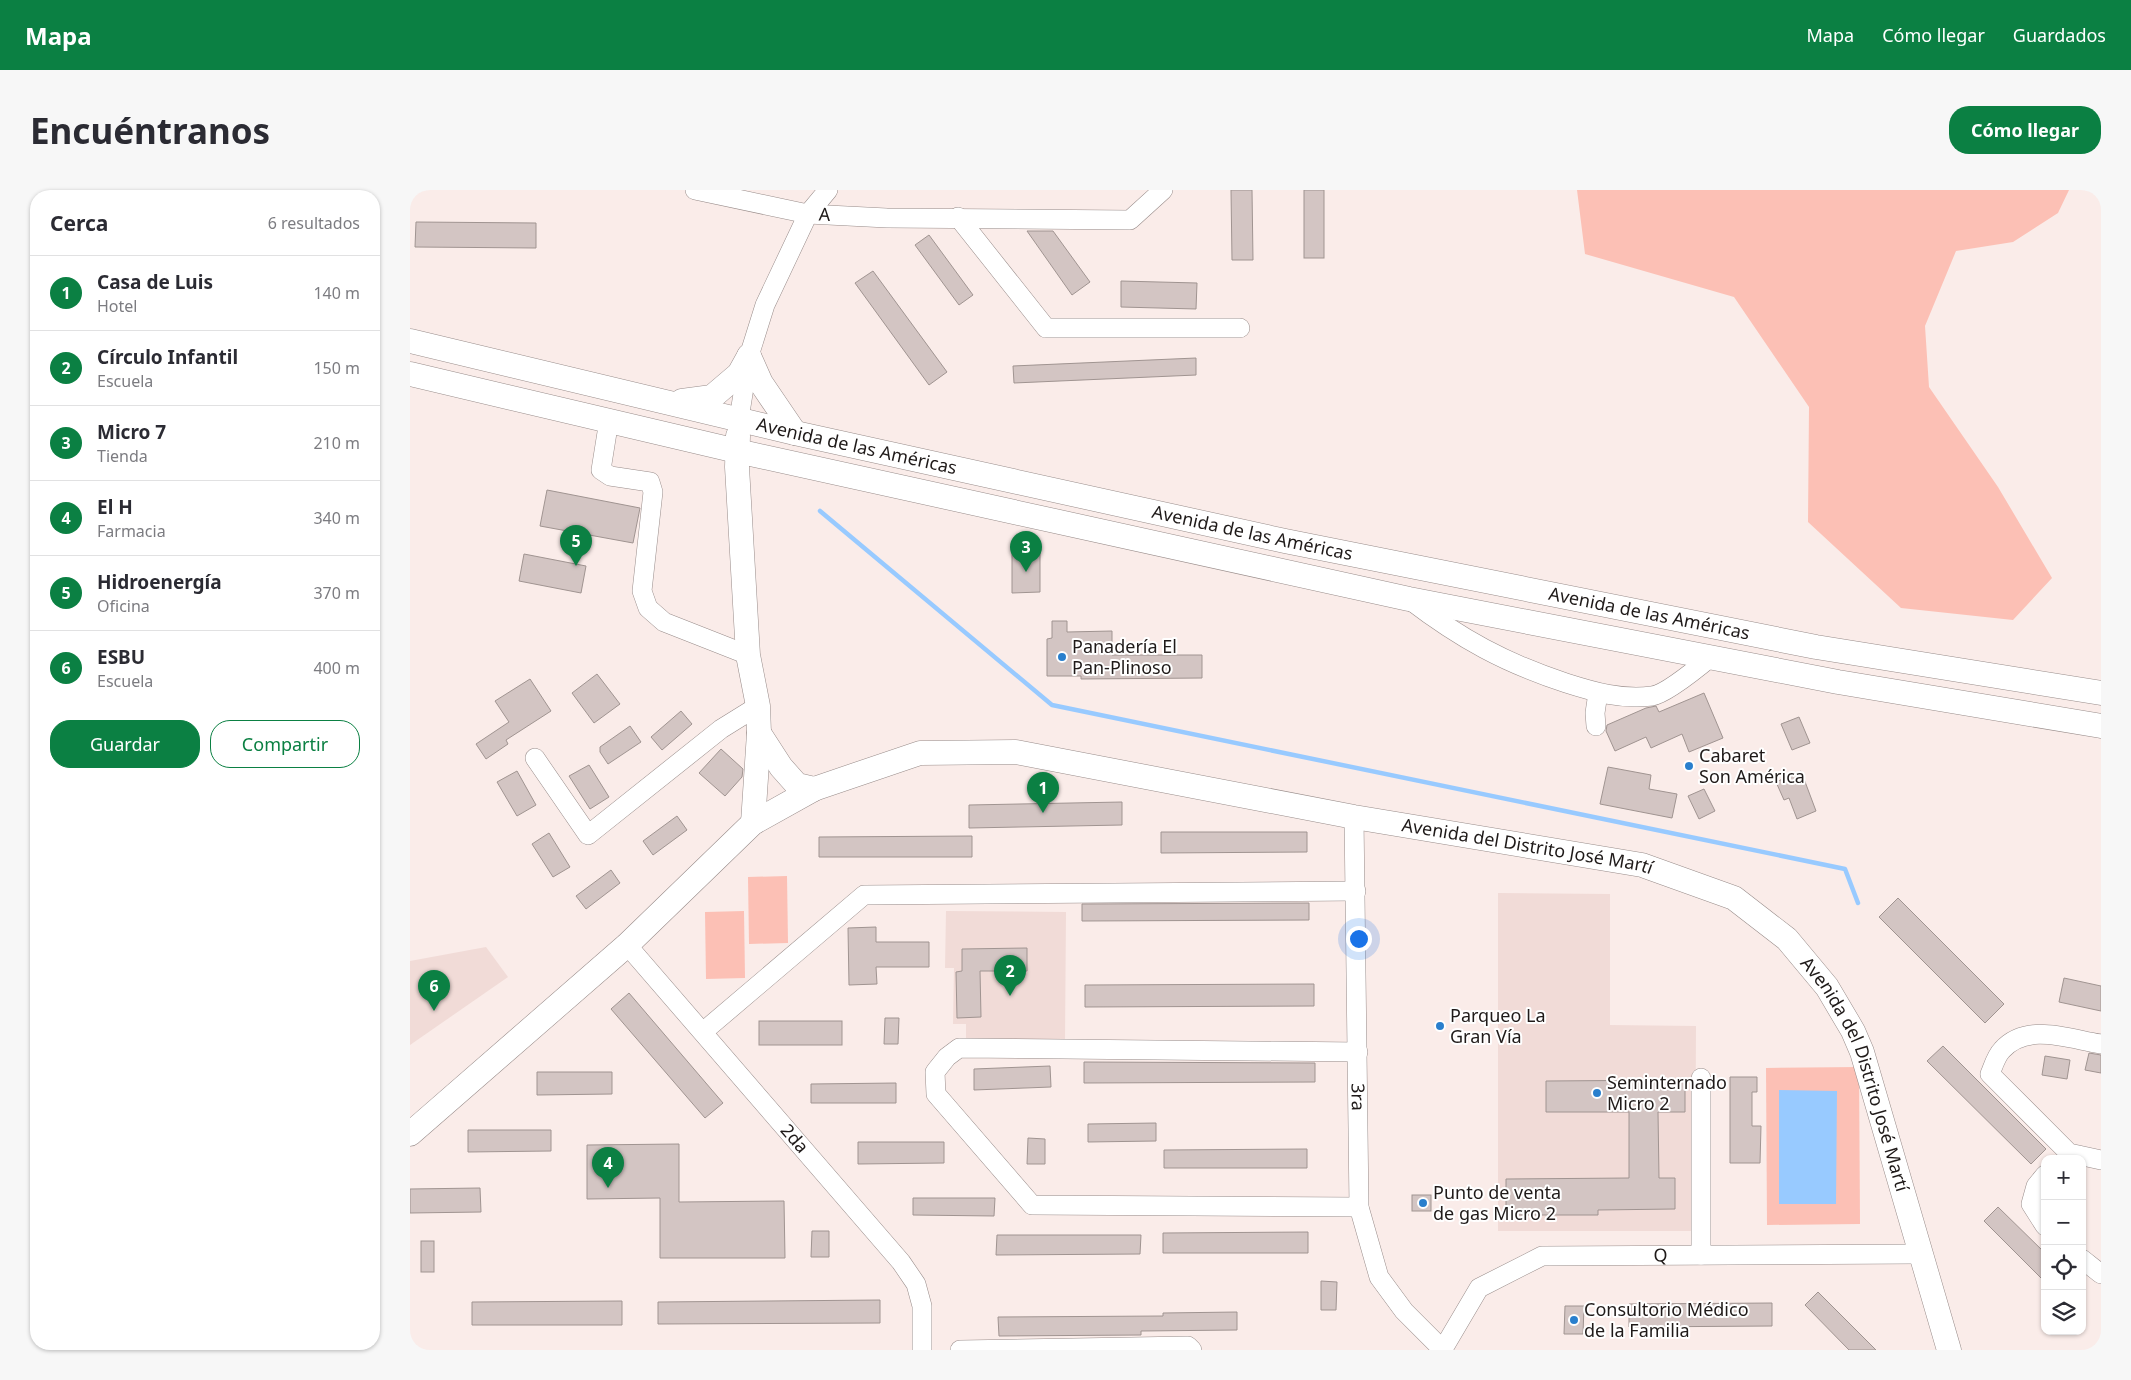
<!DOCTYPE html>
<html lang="es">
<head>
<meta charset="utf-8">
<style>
  :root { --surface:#fff; --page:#f7f7f7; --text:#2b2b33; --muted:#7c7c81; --line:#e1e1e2; --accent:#0b8043 }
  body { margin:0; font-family:"Noto Sans",sans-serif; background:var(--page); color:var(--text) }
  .controls { position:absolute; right:15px; bottom:15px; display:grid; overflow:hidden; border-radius:10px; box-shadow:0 1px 4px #0004 }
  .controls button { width:45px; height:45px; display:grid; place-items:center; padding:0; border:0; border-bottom:1px solid var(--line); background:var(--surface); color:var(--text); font:25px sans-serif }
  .you { position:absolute; left:948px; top:748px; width:18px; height:18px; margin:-12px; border:4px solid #fff; border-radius:50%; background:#1a73e8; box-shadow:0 0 0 8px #1a73e833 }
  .badge { display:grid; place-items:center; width:32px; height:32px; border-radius:50%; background:var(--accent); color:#fff; font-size:16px; font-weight:700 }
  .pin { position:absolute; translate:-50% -41px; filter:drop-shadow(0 1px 2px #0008) }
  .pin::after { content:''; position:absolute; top:26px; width:18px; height:15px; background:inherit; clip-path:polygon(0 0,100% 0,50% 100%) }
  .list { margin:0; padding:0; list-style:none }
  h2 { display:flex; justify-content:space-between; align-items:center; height:65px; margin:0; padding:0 20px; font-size:21px }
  h2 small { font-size:16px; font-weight:400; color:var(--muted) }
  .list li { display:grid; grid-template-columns:32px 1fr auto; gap:15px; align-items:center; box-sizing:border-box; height:75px; padding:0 20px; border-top:1px solid var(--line) }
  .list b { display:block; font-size:19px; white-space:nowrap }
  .list p { margin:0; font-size:16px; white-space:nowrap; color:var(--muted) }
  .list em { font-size:16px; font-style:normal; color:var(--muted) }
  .actions { display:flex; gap:10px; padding:15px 20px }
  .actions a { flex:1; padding:11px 0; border:1px solid var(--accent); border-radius:20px; text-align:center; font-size:18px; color:var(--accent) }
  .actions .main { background:var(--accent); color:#fff }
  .icon { flex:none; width:28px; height:28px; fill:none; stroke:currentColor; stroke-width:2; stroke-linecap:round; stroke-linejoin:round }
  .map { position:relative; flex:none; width:1691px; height:1160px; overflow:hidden; border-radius:20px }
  header { display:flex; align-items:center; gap:30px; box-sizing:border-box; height:70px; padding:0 25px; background:var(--accent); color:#fff }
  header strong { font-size:24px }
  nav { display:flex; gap:28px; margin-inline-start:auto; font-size:18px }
  .intro { display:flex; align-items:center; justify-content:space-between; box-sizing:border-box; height:120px; padding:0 30px }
  h1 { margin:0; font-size:35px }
  .button { padding:12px 22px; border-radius:20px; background:var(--accent); color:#fff; font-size:18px; font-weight:700 }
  main { display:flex; gap:30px; padding:0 30px }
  aside { flex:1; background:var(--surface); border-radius:20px; box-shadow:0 1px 4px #0004 }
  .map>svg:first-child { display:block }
  .built { fill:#f1dbd7 }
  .green { fill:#fcc0b5 }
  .water { fill:#98caff }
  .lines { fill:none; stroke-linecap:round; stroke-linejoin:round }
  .stream { stroke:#98caff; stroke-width:4.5 }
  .building { fill:#d3c5c3; stroke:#a09491 }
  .minor-casing { stroke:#988c8a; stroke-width:20 }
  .major-casing { stroke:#988c8a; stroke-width:25 }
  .minor { stroke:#fff; stroke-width:19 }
  .major { stroke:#fff; stroke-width:24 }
  .poi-dot { fill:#297fcd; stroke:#fff; stroke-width:2 }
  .labels { text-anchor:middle; stroke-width:4; stroke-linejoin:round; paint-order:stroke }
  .street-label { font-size:18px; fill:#1f1a19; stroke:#fff }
  .poi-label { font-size:18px; fill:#1f1a19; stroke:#fff; text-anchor:start }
</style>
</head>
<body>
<header>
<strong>Mapa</strong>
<nav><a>Mapa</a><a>Cómo llegar</a><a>Guardados</a></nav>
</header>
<div class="intro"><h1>Encuéntranos</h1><a class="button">Cómo llegar</a></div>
<main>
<aside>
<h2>Cerca<small>6 resultados</small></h2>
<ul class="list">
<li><span class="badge">1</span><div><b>Casa de Luis</b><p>Hotel</p></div><em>140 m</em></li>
<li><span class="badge">2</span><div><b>Círculo Infantil</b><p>Escuela</p></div><em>150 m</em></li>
<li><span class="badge">3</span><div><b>Micro 7</b><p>Tienda</p></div><em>210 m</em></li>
<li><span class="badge">4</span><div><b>El H</b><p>Farmacia</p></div><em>340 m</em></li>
<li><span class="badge">5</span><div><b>Hidroenergía</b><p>Oficina</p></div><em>370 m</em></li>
<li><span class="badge">6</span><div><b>ESBU</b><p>Escuela</p></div><em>400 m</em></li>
</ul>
<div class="actions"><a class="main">Guardar</a><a>Compartir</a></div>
</aside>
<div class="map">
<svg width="1691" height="1160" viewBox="0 0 1691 1160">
  <rect width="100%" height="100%" fill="#faece9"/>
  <g class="built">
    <polygon points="1088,703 1200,704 1200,835 1286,836 1285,1041 1088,1041"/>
    <polygon points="536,721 656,722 655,850 556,849 556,834 543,834 544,778 535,778"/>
    <polygon points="76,757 98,787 0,855 0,771"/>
  </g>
  <g class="green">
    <polygon points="1167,0 1659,0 1648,23 1603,52 1546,61 1515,136 1519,197 1588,297 1642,388 1603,430 1491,418 1398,332 1399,217 1324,107 1175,64"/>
    <polygon points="377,686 378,753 339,754 338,687"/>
    <polygon points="334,721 335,788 296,789 295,722"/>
    <polygon points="1449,877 1450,1034 1357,1035 1356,878"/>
  </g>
  <polygon class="water" points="1369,900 1427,901 1426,1014 1369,1014"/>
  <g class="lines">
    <polyline class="stream" points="410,321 642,515 1435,679 1448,713"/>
  </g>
  <g class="building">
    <polygon points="821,0 842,0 843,70 822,70"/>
    <rect x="894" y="0" width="20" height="68"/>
    <polygon points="6,32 126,33 126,58 5,57"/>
    <polygon points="617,41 643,41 680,92 662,105"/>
    <polygon points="519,45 563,105 549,115 505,55"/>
    <polygon points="463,81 537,182 519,195 445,93"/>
    <polygon points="711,91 787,93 786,119 711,117"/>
    <polygon points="786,168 786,185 604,193 603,176"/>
    <polygon points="137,300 230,318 223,353 130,336"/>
    <polygon points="630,362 630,402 602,403 602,363"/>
    <polygon points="114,364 176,376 171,403 109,391"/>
    <polygon points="642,431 657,431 657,442 702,441 702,465 792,465 792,488 671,489 671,486 637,486 637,449 642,448"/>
    <polygon points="187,484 210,514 184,533 162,503"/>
    <polygon points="120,489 141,521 96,550 98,554 76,569 66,554 99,532 85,511"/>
    <polygon points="1294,503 1313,548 1279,562 1272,544 1241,558 1236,547 1205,561 1196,541 1197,535 1236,518 1246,516 1249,522"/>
    <polygon points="271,521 282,534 252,560 241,547"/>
    <polygon points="1389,527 1400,553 1382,560 1371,534"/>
    <polygon points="220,536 231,552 198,574 190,562 190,557"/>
    <polygon points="311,559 333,579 332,587 315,606 289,583"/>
    <polygon points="179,575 199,607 180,619 159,586"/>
    <polygon points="1198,577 1241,585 1239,599 1267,604 1262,628 1190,614"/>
    <polygon points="107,581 126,615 107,626 87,592"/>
    <polygon points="1391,581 1406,621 1387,629 1379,608 1374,610 1366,592"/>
    <polygon points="1294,599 1305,621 1289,629 1278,606"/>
    <polygon points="712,612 712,635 559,638 559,615"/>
    <polygon points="267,626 277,640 243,665 233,651"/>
    <polygon points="751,642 897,642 897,662 751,663"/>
    <polygon points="139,643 160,677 143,687 122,654"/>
    <polygon points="562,646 562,667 409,667 409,647"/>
    <polygon points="201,680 210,693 176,719 166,706"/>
    <polygon points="1488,708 1594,814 1575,833 1469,727"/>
    <polygon points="899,713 899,730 672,731 672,714"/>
    <polygon points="466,737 466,752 519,752 519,777 466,777 467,794 439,795 438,738"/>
    <polygon points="617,758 617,781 570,781 571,827 547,828 546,782 552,781 552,759"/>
    <polygon points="1654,788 1691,796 1691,821 1649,812"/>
    <polygon points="904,794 904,816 675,817 675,795"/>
    <polygon points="219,803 313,913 295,928 201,819"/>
    <polygon points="475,828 489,828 488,854 474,854"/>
    <rect x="349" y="831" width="83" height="24"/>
    <polygon points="1533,856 1636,959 1621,974 1517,871"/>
    <polygon points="1679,863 1691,865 1691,883 1675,880"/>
    <polygon points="1635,866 1660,870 1657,889 1632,885"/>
    <polygon points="674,872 905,873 905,892 674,893"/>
    <polygon points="640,876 641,897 564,900 564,879"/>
    <polygon points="127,882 202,882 202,904 127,905"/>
    <polygon points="1320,887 1347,887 1347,902 1342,902 1342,936 1351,936 1350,973 1320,973"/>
    <polygon points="1275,890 1275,922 1248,922 1249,988 1265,988 1265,1019 1188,1020 1188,1025 1096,1025 1096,989 1219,988 1219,922 1136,922 1136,891"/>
    <polygon points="486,893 486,913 401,913 401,894"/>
    <polygon points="746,933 746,951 678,952 678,934"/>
    <polygon points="58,940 141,940 141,961 58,962"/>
    <polygon points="618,948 635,949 635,974 617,974"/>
    <polygon points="448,952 534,952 534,973 448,974"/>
    <polygon points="269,954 269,1012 374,1011 375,1068 250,1068 250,1008 177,1009 177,955"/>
    <polygon points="897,959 897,978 754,978 754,960"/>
    <polygon points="70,998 71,1022 0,1023 0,999"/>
    <rect x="1002" y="1005" width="19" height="16"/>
    <polygon points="503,1008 585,1008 584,1026 503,1025"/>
    <polygon points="1588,1017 1635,1063 1635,1092 1574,1031"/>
    <polygon points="402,1041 419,1041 419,1067 401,1067"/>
    <polygon points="898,1042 898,1063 753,1063 753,1043"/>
    <polygon points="587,1045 731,1045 730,1064 586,1065"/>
    <rect x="11" y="1051" width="13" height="31"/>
    <polygon points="911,1091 927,1092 926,1120 911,1120"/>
    <polygon points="1408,1102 1466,1160 1439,1160 1395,1115"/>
    <polygon points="470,1110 470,1133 248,1134 248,1112"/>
    <polygon points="212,1111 212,1135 62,1135 62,1112"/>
    <polygon points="1362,1113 1362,1136 1219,1137 1219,1114"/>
    <polygon points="1155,1116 1174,1116 1173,1144 1154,1144"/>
    <polygon points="827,1122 827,1140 731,1141 731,1145 589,1146 588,1127 753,1126 753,1123"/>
  </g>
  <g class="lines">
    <g class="minor-casing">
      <g id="minor">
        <path id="s1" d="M285 0 398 24 477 28 720 30 753 0"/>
        <polyline points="548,27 636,138 830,138"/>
        <polyline points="329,229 339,166 355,115 398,24 418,0"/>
        <polyline points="199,230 191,280 200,286 240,292 243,302 232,401 238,418 254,432 338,465"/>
        <path d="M1000 410C1051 449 1095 473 1156 493 1184 502 1212 510 1242 506 1256 504 1290 476 1302 466"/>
        <polyline points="1186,536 1185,523 1188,503"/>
        <polyline points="125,568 178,645 311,539 348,516"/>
        <path id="s2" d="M944 627 949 1017 969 1087 994 1121 1033 1160"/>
        <path id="s3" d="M217 755 491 1072 506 1094 512 1116V1160"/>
        <polyline points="294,841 454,705 946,701"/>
        <path d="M1691 854C1659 849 1617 832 1592 860 1586 866 1583 877 1580 884L1659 963 1691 970"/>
        <polyline points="948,862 549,858 537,867 525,882 526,904 622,1015 949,1017"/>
        <polyline points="1635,985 1626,996 1621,1014 1635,1036"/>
        <polyline points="1291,1065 1291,888"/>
        <polyline points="1672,1069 1691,1084"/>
        <path id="s4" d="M1033 1159 1069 1098 1132 1066 1510 1064"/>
        <polyline points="550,1160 778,1156 782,1160"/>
      </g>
    </g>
    <g class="major-casing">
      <g id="major">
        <path id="s5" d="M0 151 385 243 875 351 1406 457 1691 503"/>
        <polyline points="339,166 351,193 385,243"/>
        <polyline points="0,184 327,261 999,409 1428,492 1691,536"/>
        <polyline points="272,211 302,207 329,184 339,166"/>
        <polyline points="328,246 327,277 338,465 348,516 349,543 343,633"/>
        <polyline points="349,543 371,577 387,595 404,599"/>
        <path id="s6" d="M0 944 217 755 343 633 404 599 510 563 606 562 944 627 1232 675 1324 708 1377 749 1417 797 1443 841 1452 862 1539 1160"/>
      </g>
    </g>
    <use href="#minor" class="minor"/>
    <use href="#major" class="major"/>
  </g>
  <g class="poi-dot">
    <circle cx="652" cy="467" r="5"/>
    <circle cx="1279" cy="576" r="5"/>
    <circle cx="1030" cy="836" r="5"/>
    <circle cx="1187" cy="903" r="5"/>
    <circle cx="1013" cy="1013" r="5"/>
    <circle cx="1164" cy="1130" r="5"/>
  </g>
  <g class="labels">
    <g class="street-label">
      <text dy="6" stroke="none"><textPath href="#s1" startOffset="132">A</textPath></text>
      <text dy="6" stroke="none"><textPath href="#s5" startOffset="459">Avenida de las Américas</textPath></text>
      <text dy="6" stroke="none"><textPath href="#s5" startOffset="864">Avenida de las Américas</textPath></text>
      <text dy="6" stroke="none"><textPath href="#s5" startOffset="1269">Avenida de las Américas</textPath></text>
      <text dy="6" stroke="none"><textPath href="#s6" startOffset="1261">Avenida del Distrito José Martí</textPath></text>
      <text dy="6" stroke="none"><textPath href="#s6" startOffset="1696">Avenida del Distrito José Martí</textPath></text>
      <text dy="6" stroke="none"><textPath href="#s2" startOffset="280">3ra</textPath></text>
      <text dy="6" stroke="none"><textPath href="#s3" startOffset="256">2da</textPath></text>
      <text dy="6" stroke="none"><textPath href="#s4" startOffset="260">Q</textPath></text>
    </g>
    <g class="poi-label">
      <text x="662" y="463">Panadería El<tspan x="662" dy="21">Pan-Plinoso</tspan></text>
      <text x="1289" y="572">Cabaret<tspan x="1289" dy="21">Son América</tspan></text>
      <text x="1040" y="832">Parqueo La<tspan x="1040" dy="21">Gran Vía</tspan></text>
      <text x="1197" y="899">Seminternado<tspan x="1197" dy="21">Micro 2</tspan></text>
      <text x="1023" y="1009">Punto de venta<tspan x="1023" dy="21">de gas Micro 2</tspan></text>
      <text x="1174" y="1126">Consultorio Médico<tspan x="1174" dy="21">de la Familia</tspan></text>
    </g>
  </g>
</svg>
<div class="controls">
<button>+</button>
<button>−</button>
<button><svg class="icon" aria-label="locate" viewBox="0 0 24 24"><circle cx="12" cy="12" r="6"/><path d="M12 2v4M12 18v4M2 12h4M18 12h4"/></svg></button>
<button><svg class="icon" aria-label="layers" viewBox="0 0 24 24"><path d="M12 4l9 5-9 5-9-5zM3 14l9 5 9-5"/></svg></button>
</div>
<div class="you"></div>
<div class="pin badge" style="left:633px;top:623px">1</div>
<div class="pin badge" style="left:600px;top:806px">2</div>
<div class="pin badge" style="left:616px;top:382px">3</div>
<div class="pin badge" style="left:198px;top:998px">4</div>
<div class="pin badge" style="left:166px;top:376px">5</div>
<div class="pin badge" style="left:24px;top:821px">6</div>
</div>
</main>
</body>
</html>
